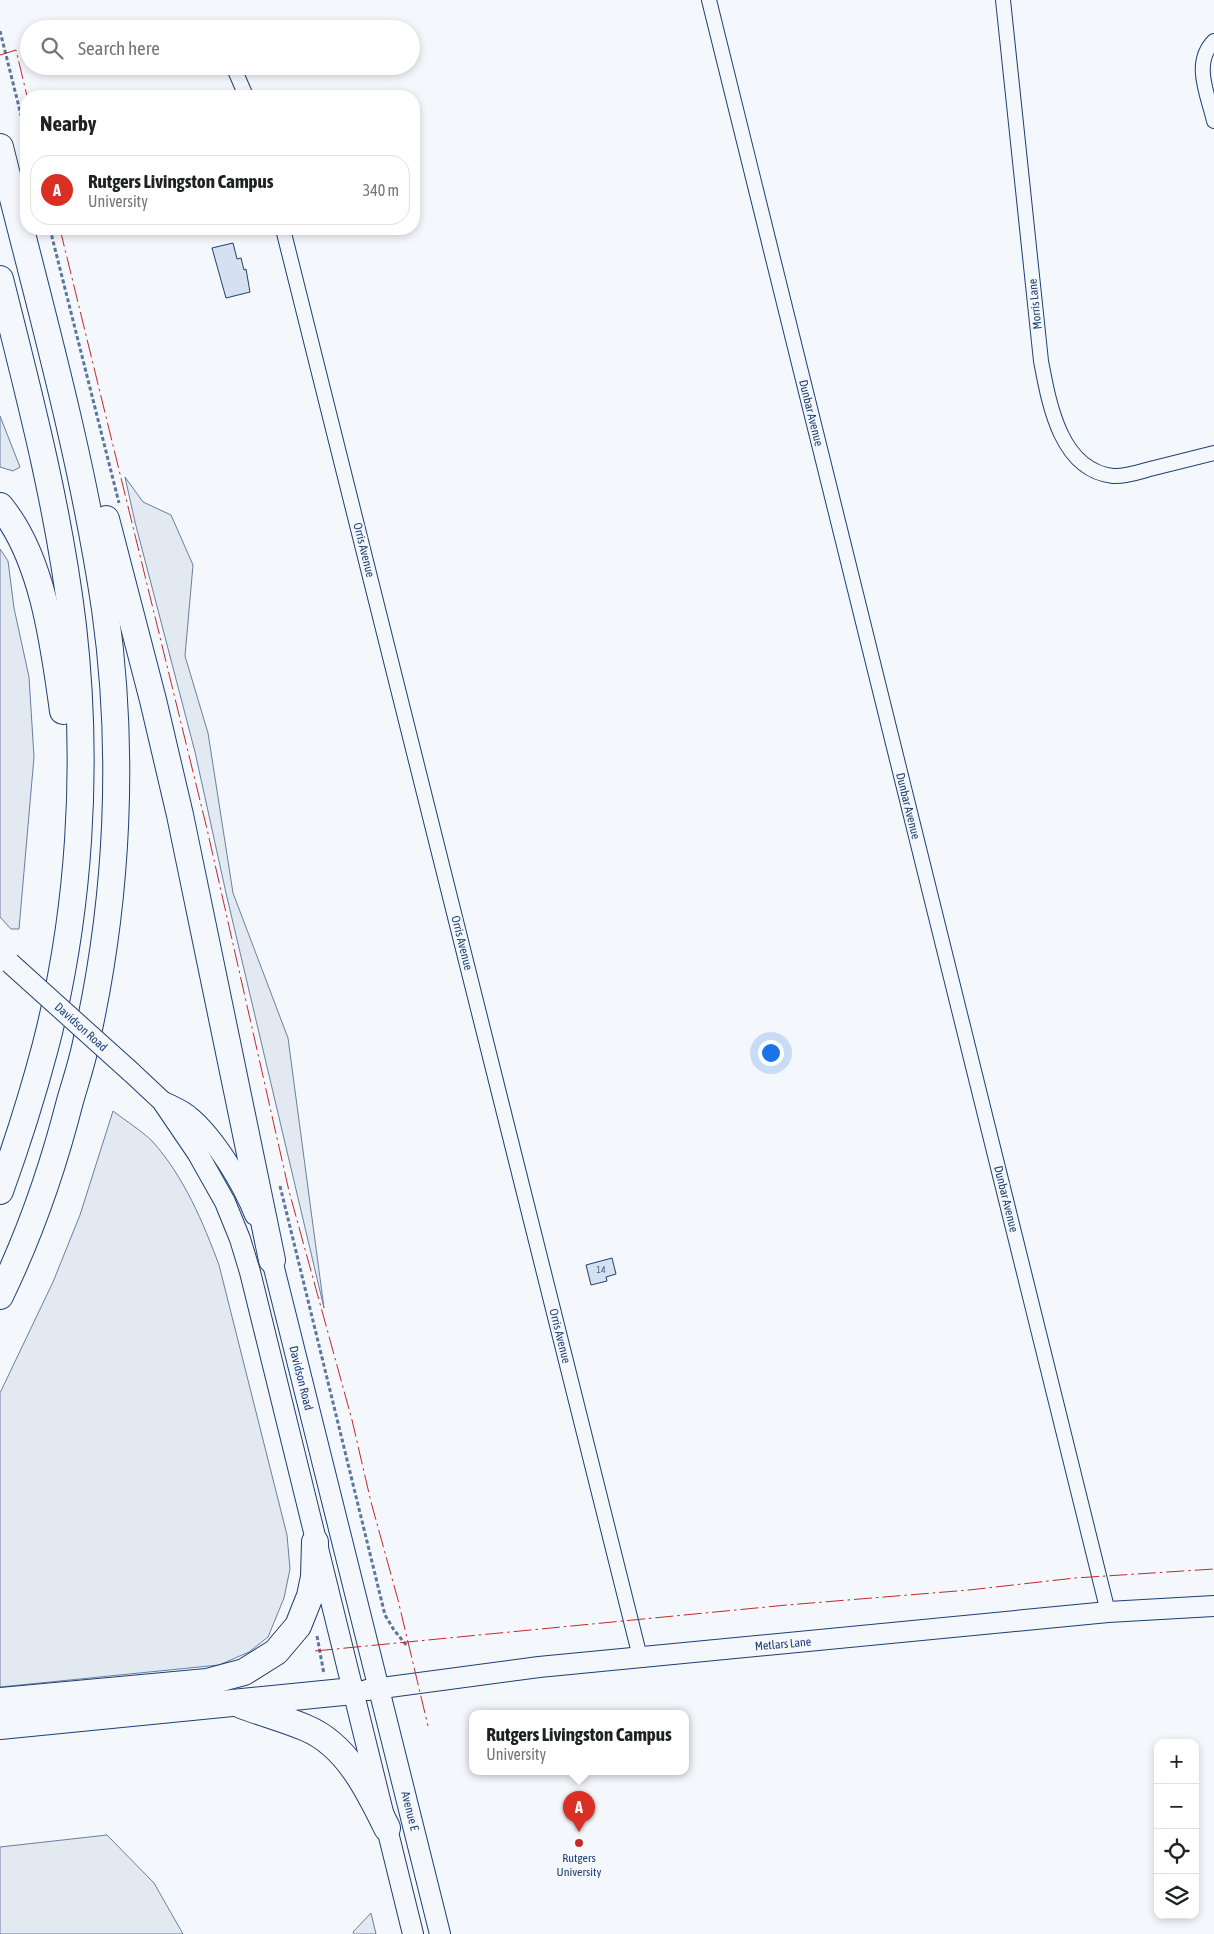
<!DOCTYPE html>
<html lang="en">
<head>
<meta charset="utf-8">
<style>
  :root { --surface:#fff; --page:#f2f2f2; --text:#202124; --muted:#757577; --line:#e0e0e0; --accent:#d93025 }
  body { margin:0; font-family:"Asap Condensed",sans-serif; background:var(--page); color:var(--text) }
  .controls { position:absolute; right:15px; bottom:15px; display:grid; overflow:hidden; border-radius:10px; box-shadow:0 2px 8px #0003 }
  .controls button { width:45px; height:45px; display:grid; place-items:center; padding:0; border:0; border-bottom:1px solid var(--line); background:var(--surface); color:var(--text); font:25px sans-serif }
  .you { position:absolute; left:770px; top:1052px; width:18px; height:18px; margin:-12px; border:4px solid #fff; border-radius:50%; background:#1a73e8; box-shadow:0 0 0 8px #1a73e833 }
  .badge { display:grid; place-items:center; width:32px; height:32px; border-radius:50%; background:var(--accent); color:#fff; font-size:16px; font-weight:700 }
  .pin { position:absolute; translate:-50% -41px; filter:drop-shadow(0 1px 2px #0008) }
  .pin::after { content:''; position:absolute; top:26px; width:18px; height:15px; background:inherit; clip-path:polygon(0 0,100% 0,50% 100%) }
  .popup { position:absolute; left:469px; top:1710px; width:220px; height:65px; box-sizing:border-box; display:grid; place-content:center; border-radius:10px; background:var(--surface); filter:drop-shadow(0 1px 4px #0005); font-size:16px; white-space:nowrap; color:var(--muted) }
  .popup b { font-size:19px; color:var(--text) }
  .popup::after { content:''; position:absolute; left:50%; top:100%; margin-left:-10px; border:10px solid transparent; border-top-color:var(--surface) }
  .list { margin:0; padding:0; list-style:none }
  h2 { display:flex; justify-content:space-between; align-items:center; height:65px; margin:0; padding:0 20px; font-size:21px }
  h2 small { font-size:16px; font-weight:400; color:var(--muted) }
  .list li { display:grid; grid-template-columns:32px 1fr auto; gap:15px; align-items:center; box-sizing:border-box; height:70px; margin:0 10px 10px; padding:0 10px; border:1px solid var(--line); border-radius:20px }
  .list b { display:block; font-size:19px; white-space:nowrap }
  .list p { margin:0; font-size:16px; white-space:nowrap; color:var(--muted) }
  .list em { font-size:16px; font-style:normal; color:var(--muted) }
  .icon { flex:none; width:28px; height:28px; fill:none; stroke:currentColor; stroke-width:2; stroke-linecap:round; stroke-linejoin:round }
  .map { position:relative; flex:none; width:1214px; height:1934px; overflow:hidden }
  .search { position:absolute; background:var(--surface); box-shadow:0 2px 8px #0003; left:20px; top:20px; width:400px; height:55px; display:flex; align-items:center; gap:12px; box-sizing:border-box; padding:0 18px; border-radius:28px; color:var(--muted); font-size:19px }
  .panel { position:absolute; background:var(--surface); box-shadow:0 2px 8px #0003; left:20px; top:90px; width:400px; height:145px; border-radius:20px }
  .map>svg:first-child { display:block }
  .green { fill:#e3e9f0; stroke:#687fa3 }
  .building { fill:#d5e0f0; stroke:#1d3f73 }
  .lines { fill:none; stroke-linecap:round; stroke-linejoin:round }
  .street-casing { stroke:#1d3f73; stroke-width:16 }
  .secondary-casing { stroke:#1d3f73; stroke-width:22 }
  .highway-casing { stroke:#1d3f73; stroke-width:28 }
  .path { stroke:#5e769c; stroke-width:3; stroke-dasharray:4 2.5; stroke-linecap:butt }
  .street { stroke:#f4f7fb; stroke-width:14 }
  .secondary { stroke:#f4f7fb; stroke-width:20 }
  .highway { stroke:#f4f7fb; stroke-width:26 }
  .secondary-bridge-casing { stroke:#1d3f73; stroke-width:22; stroke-linecap:butt }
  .secondary-bridge { stroke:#f4f7fb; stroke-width:20 }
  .power { stroke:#c62828; stroke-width:1; stroke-dasharray:18 4 2.5 4; stroke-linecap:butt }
  .poi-dot { fill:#c62828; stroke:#f4f7fb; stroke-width:2 }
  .labels { text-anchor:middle; stroke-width:4; stroke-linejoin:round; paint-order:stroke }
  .number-label { font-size:10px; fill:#4b6792 }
  .street-label { font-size:12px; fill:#1d3f73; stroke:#f4f7fb }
  .poi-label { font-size:12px; fill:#1d3f73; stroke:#f4f7fb }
</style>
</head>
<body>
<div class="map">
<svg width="1214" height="1934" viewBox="0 0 1214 1934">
  <rect width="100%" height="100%" fill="#f4f7fb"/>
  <g class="green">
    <polygon points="0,416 20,467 13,471 0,467"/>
    <polygon points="125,477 143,502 171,515 193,565 185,656 208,733 233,893 288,1038 324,1308 226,893 195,752 135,522"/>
    <polygon points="0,549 8,561 14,608 29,677 34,757 19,929 11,929 0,917"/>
    <path d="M113 1111C126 1121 142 1131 153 1142 184 1177 203 1222 219 1265L287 1535 290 1569 284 1598 268 1637 249 1652 219 1665 0 1687V1393L53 1282 80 1215Z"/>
    <polygon points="107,1835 154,1883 183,1934 0,1934 0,1847"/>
    <polygon points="371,1913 376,1934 354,1934 353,1932"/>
  </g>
  <g class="building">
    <polygon points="155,91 156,96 135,96"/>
    <polygon points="233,243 237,259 241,258 244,270 246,269 250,292 226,298 212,248"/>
    <polygon points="612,1258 616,1274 606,1277 607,1281 591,1285 586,1265"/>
  </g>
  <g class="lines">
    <g class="street-casing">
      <g id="street">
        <polyline points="709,0 1108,1612"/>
        <path d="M1003 0 1041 361C1049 403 1060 470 1113 476 1127 477 1141 471 1154 468 1174 463 1194 458 1214 453"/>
        <path d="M1214 41C1192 63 1208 95 1214 121"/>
        <polyline points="233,66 246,96"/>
        <polyline points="283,229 640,1657"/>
      </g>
    </g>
    <g class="secondary-casing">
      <g id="secondary">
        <polyline points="131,1072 162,1101 198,1154 225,1202 240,1239 250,1272 413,1934"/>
        <path d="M166 1103C174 1107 184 1111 190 1117 215 1138 243 1184 255 1215"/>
        <polyline points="267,1247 272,1260 440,1934"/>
        <polyline points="367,1690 539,1667 1108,1612 1214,1606"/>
      </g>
    </g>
    <g class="highway-casing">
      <g id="highway">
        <path d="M0 147C38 300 82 453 105 609 125 751 118 898 87 1038 83 1060 76 1080 70 1101 53 1168 30 1234 0 1296"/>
        <path d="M0 279C29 394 59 508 73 626 89 765 80 914 45 1048 32 1097 17 1144 0 1191"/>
        <path d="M0 506C43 557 54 646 63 711"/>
        <polyline points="106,519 153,700 180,815 272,1260"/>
        <polyline points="0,1701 207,1682 244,1672 276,1652 298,1626 310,1596 314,1577 315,1542"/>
        <path d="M241 1705C262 1713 285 1719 306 1728 347 1745 369 1791 387 1828"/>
        <polyline points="0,1726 353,1691"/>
      </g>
    </g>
    <g class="path">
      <polyline points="0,31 26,135"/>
      <polyline points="50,229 119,503"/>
      <polyline points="280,1186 385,1615 394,1630 407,1646"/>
      <polyline points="317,1636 324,1674"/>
    </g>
    <use href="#street" class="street"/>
    <use href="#secondary" class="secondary"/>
    <use href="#highway" class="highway"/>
    <g class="secondary-bridge-casing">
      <polyline id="secondary-bridge" points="10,963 131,1072"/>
    </g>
    <use href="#secondary-bridge" class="secondary-bridge"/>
    <g class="power">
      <polyline points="0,55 16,50 27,96"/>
      <polyline points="60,229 207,829 289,1191 352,1420 371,1502 398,1600 428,1726"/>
      <polyline points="315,1651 787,1605 969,1590 1075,1578 1214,1569"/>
    </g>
  </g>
  <circle class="poi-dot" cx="579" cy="1843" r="5"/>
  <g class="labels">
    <g class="number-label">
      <text x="601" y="1273">14</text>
    </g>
    <g class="street-label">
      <text transform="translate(1035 304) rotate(-96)" y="4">Morris Lane</text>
      <text transform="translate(811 413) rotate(76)" y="4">Dunbar Avenue</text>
      <text transform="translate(364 550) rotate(76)" y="4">Orris Avenue</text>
      <text transform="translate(908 806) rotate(76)" y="4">Dunbar Avenue</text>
      <text transform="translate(462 943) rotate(76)" y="4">Orris Avenue</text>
      <text transform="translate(81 1027) rotate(42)" y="4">Davidson Road</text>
      <text transform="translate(1006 1199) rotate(76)" y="4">Dunbar Avenue</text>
      <text transform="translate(560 1336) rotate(76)" y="4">Orris Avenue</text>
      <text transform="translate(301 1378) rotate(76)" y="4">Davidson Road</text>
      <text transform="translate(783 1644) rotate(-5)" y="4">Metlars Lane</text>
      <text transform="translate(410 1811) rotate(76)" y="4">Avenue E</text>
    </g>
    <g class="poi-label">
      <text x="579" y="1862">Rutgers<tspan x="579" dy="14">University</tspan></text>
    </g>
  </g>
</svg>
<div class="controls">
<button>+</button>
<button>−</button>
<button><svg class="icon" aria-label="locate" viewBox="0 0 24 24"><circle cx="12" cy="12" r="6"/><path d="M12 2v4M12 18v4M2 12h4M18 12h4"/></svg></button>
<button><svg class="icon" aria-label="layers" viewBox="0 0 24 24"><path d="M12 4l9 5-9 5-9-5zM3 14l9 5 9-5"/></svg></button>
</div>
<div class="you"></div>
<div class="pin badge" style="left:579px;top:1832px">A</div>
<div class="popup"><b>Rutgers Livingston Campus</b>University</div>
<div class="search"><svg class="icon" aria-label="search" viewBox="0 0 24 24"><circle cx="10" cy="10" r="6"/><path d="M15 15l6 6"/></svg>Search here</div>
<section class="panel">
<h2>Nearby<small></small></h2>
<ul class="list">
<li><span class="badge">A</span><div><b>Rutgers Livingston Campus</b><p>University</p></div><em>340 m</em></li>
</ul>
</section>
</div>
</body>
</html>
